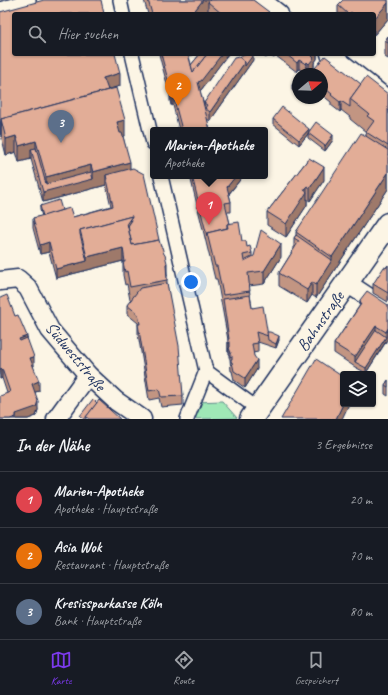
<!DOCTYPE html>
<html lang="de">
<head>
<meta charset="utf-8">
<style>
  :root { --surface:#171b24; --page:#242831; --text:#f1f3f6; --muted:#9ea1a6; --line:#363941; --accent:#7c3aed }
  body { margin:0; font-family:Caveat,sans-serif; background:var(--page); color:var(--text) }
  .controls { position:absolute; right:12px; bottom:12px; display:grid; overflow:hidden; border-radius:4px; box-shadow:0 1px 3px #0004 }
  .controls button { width:36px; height:36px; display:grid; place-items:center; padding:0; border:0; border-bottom:1px solid var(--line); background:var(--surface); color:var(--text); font:20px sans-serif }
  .compass { position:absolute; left:292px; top:68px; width:36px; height:36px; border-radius:50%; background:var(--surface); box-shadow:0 1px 3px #0004; rotate:71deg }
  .you { position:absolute; left:191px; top:282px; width:14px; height:14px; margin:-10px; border:3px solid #fff; border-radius:50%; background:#1a73e8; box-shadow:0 0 0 6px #1a73e833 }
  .badge { display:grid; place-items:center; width:26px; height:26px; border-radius:50%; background:var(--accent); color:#fff; font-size:13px; font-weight:700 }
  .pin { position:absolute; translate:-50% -33px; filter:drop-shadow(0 1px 2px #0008) }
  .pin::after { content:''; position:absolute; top:21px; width:14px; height:12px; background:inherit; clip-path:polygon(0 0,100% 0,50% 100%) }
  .popup { position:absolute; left:150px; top:127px; width:118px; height:52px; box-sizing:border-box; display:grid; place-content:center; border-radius:4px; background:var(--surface); filter:drop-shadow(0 1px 3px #0005); font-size:13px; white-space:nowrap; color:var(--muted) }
  .popup b { font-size:15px; color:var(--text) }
  .popup::after { content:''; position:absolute; left:50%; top:100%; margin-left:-8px; border:8px solid transparent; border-top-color:var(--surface) }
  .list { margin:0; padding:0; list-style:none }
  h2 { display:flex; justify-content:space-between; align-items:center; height:52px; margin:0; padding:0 16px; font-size:17px }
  h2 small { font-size:13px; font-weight:400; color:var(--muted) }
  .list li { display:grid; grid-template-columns:26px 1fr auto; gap:12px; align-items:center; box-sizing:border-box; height:56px; padding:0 16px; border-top:1px solid var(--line) }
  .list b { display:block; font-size:15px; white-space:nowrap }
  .list p { margin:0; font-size:13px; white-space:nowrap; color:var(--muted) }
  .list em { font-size:13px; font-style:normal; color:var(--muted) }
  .icon { flex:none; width:22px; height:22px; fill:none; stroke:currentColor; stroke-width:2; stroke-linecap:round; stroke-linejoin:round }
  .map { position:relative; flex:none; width:388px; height:419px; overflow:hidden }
  .search { position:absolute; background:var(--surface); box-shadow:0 1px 3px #0004; left:12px; right:12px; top:12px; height:44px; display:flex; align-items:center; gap:10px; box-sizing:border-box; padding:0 14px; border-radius:4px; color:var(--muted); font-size:15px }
  .sheet { height:220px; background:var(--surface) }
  nav { display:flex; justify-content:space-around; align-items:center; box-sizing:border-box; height:56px; border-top:1px solid var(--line); background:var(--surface); font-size:11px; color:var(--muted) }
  nav a { display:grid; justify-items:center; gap:2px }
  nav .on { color:var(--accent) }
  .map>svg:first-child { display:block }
  .green { fill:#9fe8b6; stroke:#5d8c8a }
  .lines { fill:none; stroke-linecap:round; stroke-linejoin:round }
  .pedestrian-casing { stroke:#1b2f5e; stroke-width:16 }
  .minor-casing { stroke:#1b2f5e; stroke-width:21 }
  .secondary-casing { stroke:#1b2f5e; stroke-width:25 }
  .pedestrian { stroke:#fcf5e5; stroke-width:13 }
  .minor { stroke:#fcf5e5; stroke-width:18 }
  .secondary { stroke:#fcf5e5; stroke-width:22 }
  .wall { fill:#c29582; stroke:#1b2f5e }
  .shaded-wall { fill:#9e796a; stroke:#1b2f5e }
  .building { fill:#e2ad97; stroke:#1b2f5e }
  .labels { text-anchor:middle; stroke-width:3; stroke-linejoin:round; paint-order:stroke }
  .street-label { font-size:17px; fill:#1b2f5e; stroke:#fcf5e5 }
</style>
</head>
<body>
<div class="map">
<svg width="388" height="419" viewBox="0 0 388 419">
  <rect width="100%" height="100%" fill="#fcf5e5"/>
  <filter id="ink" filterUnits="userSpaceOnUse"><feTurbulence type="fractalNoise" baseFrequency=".025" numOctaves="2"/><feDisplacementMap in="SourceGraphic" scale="8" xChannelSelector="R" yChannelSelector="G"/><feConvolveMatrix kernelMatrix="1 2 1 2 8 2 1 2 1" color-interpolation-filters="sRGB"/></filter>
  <g filter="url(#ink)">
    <polygon class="green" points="222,401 237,418 194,419 196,402"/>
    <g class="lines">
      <g class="pedestrian-casing">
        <g id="pedestrian">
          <polyline points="120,0 123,14"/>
          <polyline points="0,9 29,0"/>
          <polyline points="132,54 153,143"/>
          <polyline points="161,176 206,371 187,419"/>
          <polyline points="206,371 258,409"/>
        </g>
      </g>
      <g class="minor-casing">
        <g id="minor">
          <polyline points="261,0 279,14"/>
          <polyline points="330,54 388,100"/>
          <polyline points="0,281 18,279 28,288 50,330 88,375 116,401 142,419"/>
          <polyline points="347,283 388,310"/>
          <polyline points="56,419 88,375"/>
        </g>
      </g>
      <g class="secondary-casing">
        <polyline id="secondary" points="251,419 388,224"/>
      </g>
      <use href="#pedestrian" class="pedestrian"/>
      <use href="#minor" class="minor"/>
      <use href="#secondary" class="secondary"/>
    </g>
    <g class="wall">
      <polygon points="144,0 253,0 269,14 211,14 208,12 208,11 205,14 148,14"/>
      <polygon points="388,0 388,19 374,35 374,14 338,14 338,5"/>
      <polygon points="0,12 120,86 107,89 125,136 123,136 130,169 167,276 167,283 183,396 183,405 161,407 159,398 149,400 138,334 138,323 127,314 127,305 132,299 130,300 127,284 125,285 123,275 123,261 56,278 49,252 40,254 33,228 33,218 42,216 40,210 40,206 62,210 73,217 111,206 106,185 43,202 31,159 19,162 16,152 6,155 1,135"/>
      <polygon points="388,36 388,59 385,57 385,41"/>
      <polygon points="159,54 194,54 189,56 191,65 200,54 228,54 201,90 200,91 204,106 204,103 240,58 253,60 210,121 207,119 210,130 179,130 173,105 171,105 170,101 170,95 161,62"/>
      <polygon points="261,54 269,54 266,58"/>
      <polygon points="271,54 317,54 317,59 314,63 314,67 309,73 307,72 306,73 299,69 297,72 276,56 274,58 271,56"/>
      <polygon points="322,74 361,84 388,94 388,189 316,298 312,295 307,303 279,286 279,273 294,249 294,238 296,235 296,232 366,136 366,132 350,119 350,117 341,110 340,112 331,105 331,102 322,95"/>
      <polygon points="298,78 298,95 292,90 292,85"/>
      <polygon points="273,119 309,132 333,140 325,151 308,138 308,134 299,145 273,124"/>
      <polygon points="309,158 324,180 310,201 307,199 307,205 286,237 267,225 267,212"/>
      <polygon points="190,176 243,176 229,194 231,202 231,212 227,212 230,224 242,241 252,253 252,257 281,257 264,284 249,286 250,295 252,308 267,332 279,340 276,348 258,342 258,352 253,353 257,369 245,388 234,380 232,371 231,371 230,359 229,357 229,352 228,352 228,340 217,279 215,279"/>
      <polygon points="388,265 388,302 373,293 373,284"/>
      <polygon points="0,298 15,316 27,338 34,366 33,366 39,391 35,392 38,410 36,416 28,419 0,419 7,393 2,378 0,379"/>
      <polygon points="360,300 388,305 386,342 366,373 355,367 334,353 334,344 360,305"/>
      <polygon points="388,380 388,396 385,394 385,385"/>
    </g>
    <g class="shaded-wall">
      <polygon points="203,0 216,0 208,2 208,11 205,14 192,14"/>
      <polygon points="388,3 388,19 374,35 374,19"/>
      <polygon points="186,54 194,54 186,56"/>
      <polygon points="222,54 228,54 201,90 198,92 198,82"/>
      <polygon points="266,54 269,54 266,58"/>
      <polygon points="274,54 276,54 276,56 274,58"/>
      <polygon points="313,54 317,54 317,59 314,63 314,67 309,73 309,64 312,56"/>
      <polygon points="253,55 253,60 210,121 210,112 245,62"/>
      <polygon points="299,60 299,69 297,72 297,63"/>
      <polygon points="307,62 307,72 306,74 306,64"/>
      <polygon points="120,73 120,86 103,91 103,78"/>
      <rect x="171" y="96" width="2" height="9"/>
      <polygon points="341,101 341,110 340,112 340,102"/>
      <polygon points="125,120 125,136 117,138 117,122"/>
      <rect x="0" y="122" width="1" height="13"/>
      <polygon points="309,129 309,133 308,133 308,134 299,145 299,140"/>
      <polygon points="333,135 333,140 325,151 325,146"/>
      <polygon points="16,136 16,152 6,155 6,139"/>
      <polygon points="36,141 36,157 31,149 31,159 19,162 19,146"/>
      <polygon points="130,162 130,178 106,175 106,185 43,202 43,192 46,192 46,177 91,165 91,179 93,179 93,172"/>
      <polygon points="324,167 324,180 310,201 310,188"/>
      <polygon points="388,173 388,189 316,298 316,285 332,260 332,257"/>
      <polygon points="236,176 243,176 227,196 227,187"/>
      <polygon points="307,186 307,205 286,237 286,224"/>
      <polygon points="132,216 132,229 83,242"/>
      <polygon points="49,242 49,252 40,254 40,245"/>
      <polygon points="281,244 281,257 264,284 264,271"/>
      <polygon points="123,248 123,261 56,278 56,269 87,261 87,257"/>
      <polygon points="167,263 167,276 166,264"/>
      <polygon points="312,282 312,295 307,303 307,290"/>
      <polygon points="376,326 376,335 355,362 355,357"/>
      <polygon points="388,328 388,338 366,373 366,368 386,337 386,332"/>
      <polygon points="27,336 27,345 19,348 19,339"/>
      <polygon points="279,336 279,340 276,348 276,344"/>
      <polygon points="230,342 230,350 229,348 229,352 228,352 228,343"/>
      <polygon points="34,357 34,366 30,368 30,358"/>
      <polygon points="257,360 257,369 245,388 245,378"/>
      <polygon points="2,369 2,378 0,379 0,370"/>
      <polygon points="39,381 39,391 32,393 32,384"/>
      <polygon points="38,401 38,410 36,416 28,419 16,419 16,414"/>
      <polygon points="343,404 349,404 342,419 336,419"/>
    </g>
    <g class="building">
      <polygon points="44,0 101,0 104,14 14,14 14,54 115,54 120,73 103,78 103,79 104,79 108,90 1,119 1,122 0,122 0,12"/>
      <polygon points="148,0 203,0 192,14 152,14"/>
      <polygon points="210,0 253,0 269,12 267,14 222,14 208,2"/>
      <polygon points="343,0 388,0 388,3 374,19 374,14 353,14 351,12 349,14 348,14 338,5"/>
      <polygon points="388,36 388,43 385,41"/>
      <polygon points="161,54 188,54 193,72 207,54 222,54 201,81 198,82 210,130 182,130 173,96 171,96 170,91 171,91"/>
      <polygon points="200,54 207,54 193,72 191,65"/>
      <polygon points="243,54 252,54 253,55 245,66 245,62 240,58"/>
      <polygon points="286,54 313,54 312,56 314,58 309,64 307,62 306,64 299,60 297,63"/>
      <polygon points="325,56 361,84 350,99 350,107 341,101 340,102 331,95 332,94 322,86 322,74 310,74"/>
      <polygon points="239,57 245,62 210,112 205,108 207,105 204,103 234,58"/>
      <polygon points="303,71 307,74 301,74"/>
      <polygon points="366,77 388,94 388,146 366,132 374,121 367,116 369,114 350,99"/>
      <polygon points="298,78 298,90 292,85"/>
      <polygon points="116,88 125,120 117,122 120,133 122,133 130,162 93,172 91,165 46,177 36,141 19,146 16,136 6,139 1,119"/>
      <polygon points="282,107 309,129 299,140 273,119"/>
      <polygon points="316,122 333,135 325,146 308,133"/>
      <polygon points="361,133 388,150 388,173 332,257 296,232"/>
      <polygon points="36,148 46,184 91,172 93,179 43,192 31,149"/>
      <polygon points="309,158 324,167 310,188 307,186 304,190 307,192 286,224 267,212"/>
      <polygon points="133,168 144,174 159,240 132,245 128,226 132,220 129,221 132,216 80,230 80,234 87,261 56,269 49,242 40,245 33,218 70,208 73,217 113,206 106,175"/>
      <polygon points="192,176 236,176 227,187 231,202 225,203 230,224 227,224 227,228 207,233 207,236"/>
      <polygon points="59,200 62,210 43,216 40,206"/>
      <polygon points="132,216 127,223 132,245 159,240 161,247 162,247 164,254 165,255 167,263 166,264 167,280 130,287 127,271 125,272 123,262 125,262 123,248 87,257 80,230"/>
      <polygon points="239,222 242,241 246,241 247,247 250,246 252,253 243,255 244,261 254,256 261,230 281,244 264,271 248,273 250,291 223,295 217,266 215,266 207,233 228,228 227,224"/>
      <polygon points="296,235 332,260 316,285 312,282 307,290 279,273 299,241 294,238"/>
      <polygon points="388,265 388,293 373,284 384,267 386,268"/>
      <polygon points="167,283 179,346 183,396 161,397 159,389 149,391 138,324 140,324 138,314 127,305 140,288"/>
      <polygon points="367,291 388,305 388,328 386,332 376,326 355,357 334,344 361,304 360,300"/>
      <polygon points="7,295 15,316 18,315 27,336 19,339 20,341 27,338 34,357 30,358 39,381 32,384 38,401 36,407 16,414 16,417 10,419 0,419 0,396 10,392 2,369 0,370 0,298"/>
      <polygon points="250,295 252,308 263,306 268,336 256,332 258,343 252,344 254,356 257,360 245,378 234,371 232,362 231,362 231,359 232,359 232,356 230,357 230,353 231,353 229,348 230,347 230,342 228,343 228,339 229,339 223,299"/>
      <polygon points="376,330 386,337 366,368 355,362"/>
      <polygon points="267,332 270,332 279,336 276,344 268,340"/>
      <polygon points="316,359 343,377 343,404 336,419 281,419"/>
      <polygon points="388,380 388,387 385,385"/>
      <polygon points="93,399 97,403 86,417 86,419 84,419 80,416"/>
      <polygon points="99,400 120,419 89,419 86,417"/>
    </g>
  </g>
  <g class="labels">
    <g class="street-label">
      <text transform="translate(320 321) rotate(-55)" y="6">Bahnstraße</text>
      <text transform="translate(76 356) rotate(50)" y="6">Südweststraße</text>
    </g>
  </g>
</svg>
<div class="controls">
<button><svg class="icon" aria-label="layers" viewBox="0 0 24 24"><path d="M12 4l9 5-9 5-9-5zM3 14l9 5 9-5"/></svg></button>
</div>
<svg class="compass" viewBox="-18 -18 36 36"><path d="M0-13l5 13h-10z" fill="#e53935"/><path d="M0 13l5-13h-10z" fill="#9ea1a6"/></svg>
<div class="you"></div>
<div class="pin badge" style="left:209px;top:225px;background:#e0444e">1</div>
<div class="popup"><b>Marien-Apotheke</b>Apotheke</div>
<div class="pin badge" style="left:178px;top:106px;background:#e8710a">2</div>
<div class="pin badge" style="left:61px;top:143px;background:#5c6f8a">3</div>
<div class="search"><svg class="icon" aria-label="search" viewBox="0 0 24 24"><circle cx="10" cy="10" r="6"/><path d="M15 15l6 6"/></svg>Hier suchen</div>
</div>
<section class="sheet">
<h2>In der Nähe<small>3 Ergebnisse</small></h2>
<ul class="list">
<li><span class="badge" style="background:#e0444e">1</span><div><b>Marien-Apotheke</b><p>Apotheke · Hauptstraße</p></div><em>20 m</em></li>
<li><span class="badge" style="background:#e8710a">2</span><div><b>Asia Wok</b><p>Restaurant · Hauptstraße</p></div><em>70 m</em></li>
<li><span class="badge" style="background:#5c6f8a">3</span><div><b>Kresissparkasse Köln</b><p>Bank · Hauptstraße</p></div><em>80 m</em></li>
</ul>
</section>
<nav>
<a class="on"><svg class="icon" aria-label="map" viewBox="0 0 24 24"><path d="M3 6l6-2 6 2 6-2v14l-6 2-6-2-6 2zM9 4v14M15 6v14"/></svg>Karte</a>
<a><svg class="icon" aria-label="directions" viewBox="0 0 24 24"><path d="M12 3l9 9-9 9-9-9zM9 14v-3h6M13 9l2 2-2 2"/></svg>Route</a>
<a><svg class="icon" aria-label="saved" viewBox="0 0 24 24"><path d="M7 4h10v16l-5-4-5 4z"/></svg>Gespeichert</a>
</nav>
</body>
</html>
